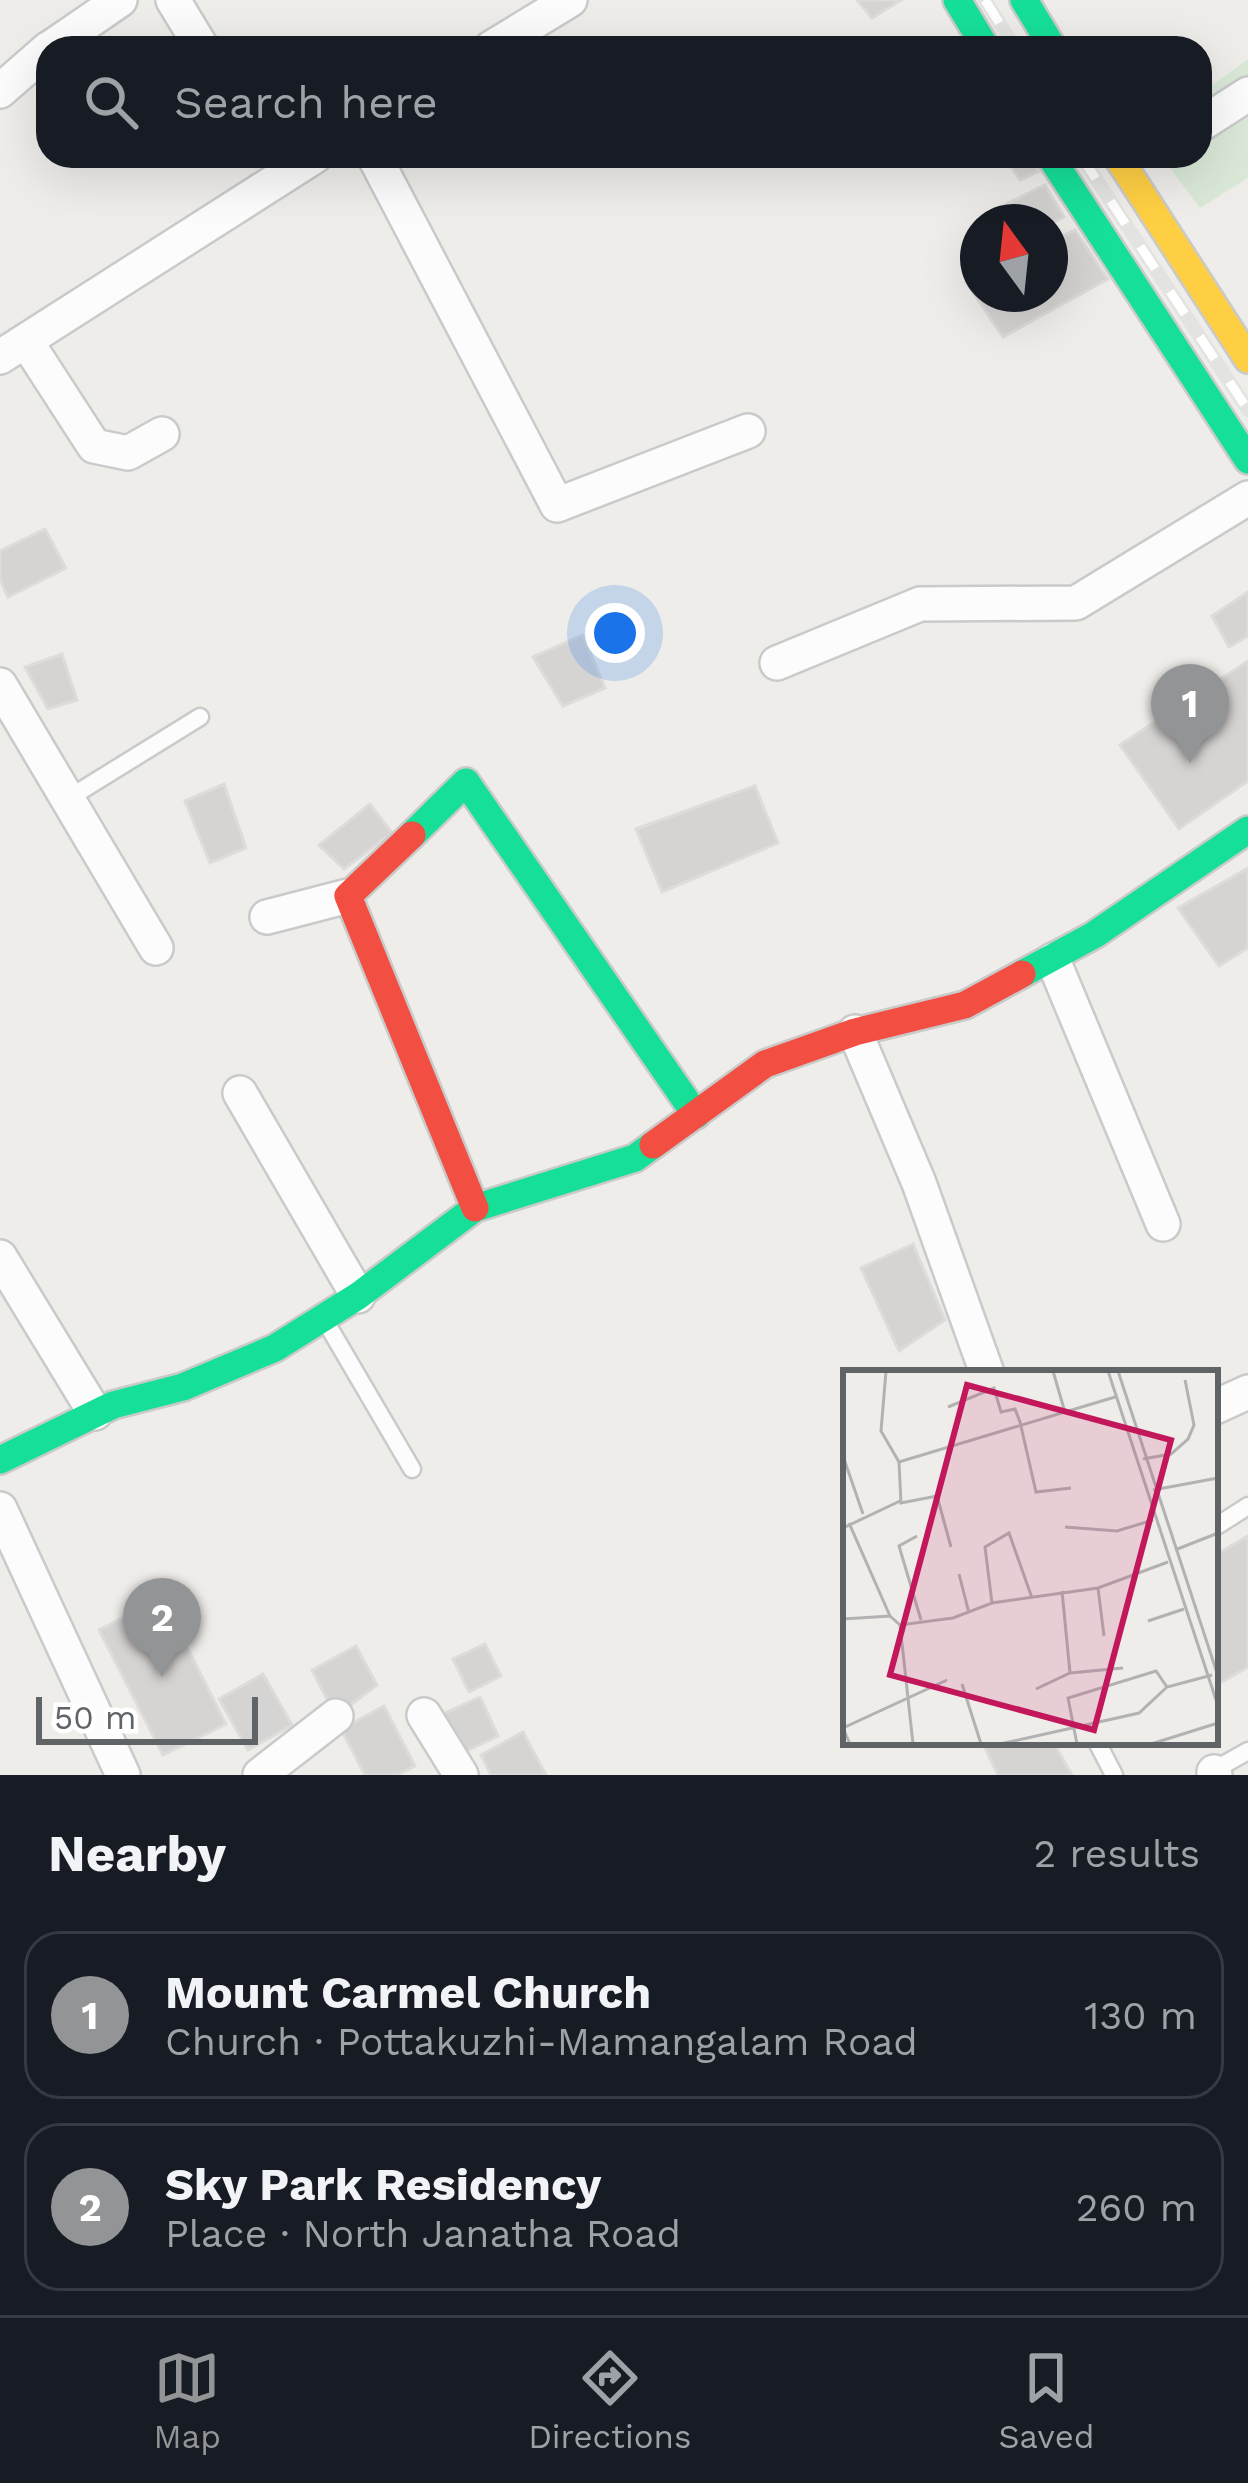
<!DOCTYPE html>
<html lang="en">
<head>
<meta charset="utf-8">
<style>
  :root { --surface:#171b24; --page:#20242c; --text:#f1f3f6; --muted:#9ea1a6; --line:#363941; --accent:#929495 }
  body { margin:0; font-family:"Work Sans",sans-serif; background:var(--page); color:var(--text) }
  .compass { position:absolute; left:960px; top:204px; width:108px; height:108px; border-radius:50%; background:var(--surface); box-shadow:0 12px 48px #0002; rotate:345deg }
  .scale { position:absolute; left:36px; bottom:30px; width:222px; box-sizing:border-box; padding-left:12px; border:6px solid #606467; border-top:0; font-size:33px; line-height:42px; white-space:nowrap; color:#606467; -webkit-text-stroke:9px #fff; paint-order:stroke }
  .you { position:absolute; left:615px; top:633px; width:42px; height:42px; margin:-30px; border:9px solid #fff; border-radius:50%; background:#1a73e8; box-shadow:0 0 0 18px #1a73e833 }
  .badge { display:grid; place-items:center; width:78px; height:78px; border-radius:50%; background:var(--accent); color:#fff; font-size:39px; font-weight:700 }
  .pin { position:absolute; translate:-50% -99px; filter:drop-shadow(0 3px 6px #0008) }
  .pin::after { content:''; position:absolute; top:63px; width:42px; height:36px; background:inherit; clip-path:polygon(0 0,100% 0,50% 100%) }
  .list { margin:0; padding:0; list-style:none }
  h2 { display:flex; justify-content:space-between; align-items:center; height:156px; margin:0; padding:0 48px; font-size:51px }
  h2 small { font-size:39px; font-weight:400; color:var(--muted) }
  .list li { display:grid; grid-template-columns:78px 1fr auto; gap:36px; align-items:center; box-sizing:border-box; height:168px; margin:0 24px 24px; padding:0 24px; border:3px solid var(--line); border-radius:36px }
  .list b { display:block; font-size:45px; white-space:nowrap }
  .list p { margin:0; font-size:39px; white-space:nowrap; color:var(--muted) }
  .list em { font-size:39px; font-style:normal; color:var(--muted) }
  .icon { flex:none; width:66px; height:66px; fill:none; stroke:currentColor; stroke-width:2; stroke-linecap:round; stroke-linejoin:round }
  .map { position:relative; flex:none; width:1248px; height:1775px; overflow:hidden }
  .search { position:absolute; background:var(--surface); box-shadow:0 12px 48px #0002; left:36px; right:36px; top:36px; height:132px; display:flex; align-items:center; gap:30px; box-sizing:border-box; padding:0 42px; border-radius:36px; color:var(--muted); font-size:45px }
  .sheet { height:540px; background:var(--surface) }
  nav { display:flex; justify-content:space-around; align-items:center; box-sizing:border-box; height:168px; border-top:3px solid var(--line); background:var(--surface); font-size:33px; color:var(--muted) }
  nav a { display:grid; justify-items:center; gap:6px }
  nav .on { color:var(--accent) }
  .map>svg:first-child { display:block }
  .green { fill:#dae9d7 }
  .building { fill:#d6d4d3; stroke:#dedcda; stroke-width:3 }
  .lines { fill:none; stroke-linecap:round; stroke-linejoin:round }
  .lane-casing { stroke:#c9caca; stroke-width:21 }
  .street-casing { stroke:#c9caca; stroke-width:38 }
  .fast-casing { stroke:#c9cac9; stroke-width:32 }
  .slow-casing { stroke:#c9cac9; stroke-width:32 }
  .jam-casing { stroke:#c9cac9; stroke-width:32 }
  .lane { stroke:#fdfcfc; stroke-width:16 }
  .street { stroke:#fdfcfc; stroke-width:33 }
  .fast { stroke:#16e098; stroke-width:27 }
  .slow { stroke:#ffcf43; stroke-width:27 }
  .jam { stroke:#f24e42; stroke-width:27 }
  .rail-casing { stroke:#e3e3e2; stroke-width:14 }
  .rail { stroke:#fff; stroke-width:9; stroke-dasharray:27; stroke-linecap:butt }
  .inset-road { fill:none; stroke:#b2b2b2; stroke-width:3 }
  .view { fill:#c2185b; fill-opacity:0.15; stroke:#c2185b; stroke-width:6 }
  .inset-edge { fill:none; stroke:#606467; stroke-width:6 }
</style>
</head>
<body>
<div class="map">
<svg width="1248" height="1775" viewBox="0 0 1248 1775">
  <rect width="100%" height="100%" fill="#efedea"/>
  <polygon class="green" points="1248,59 1248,178 1200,208 1161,156 1200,156 1200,94"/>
  <g class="building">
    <polygon points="857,0 901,0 872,18"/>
    <polygon points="1004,156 1030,156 1039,171 1020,180"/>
    <polygon points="1045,185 1064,217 1050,224 984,222 982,216"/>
    <polygon points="1075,230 1108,279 1003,337 966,282 978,276 978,294 1050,294 1050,242"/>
    <polygon points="45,529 66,568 8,597 0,580 0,551"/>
    <polygon points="1248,592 1248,636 1229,647 1212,616"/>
    <polygon points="583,635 605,688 563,706 533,657"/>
    <polygon points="62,654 77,700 48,709 25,667"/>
    <polygon points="1248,661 1248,781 1179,829 1120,745"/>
    <polygon points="224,784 246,848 210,863 185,801"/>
    <polygon points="755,786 778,843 662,892 636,829"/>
    <polygon points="370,804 392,833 344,869 319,845"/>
    <polygon points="1248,868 1248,948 1219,966 1178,908"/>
    <polygon points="913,1244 945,1320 899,1351 861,1268"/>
    <polygon points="1248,1536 1248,1667 1215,1686 1215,1555"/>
    <polygon points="162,1598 226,1724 163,1755 99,1630"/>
    <polygon points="485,1644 501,1676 469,1692 453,1659"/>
    <polygon points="356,1646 377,1685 336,1716 312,1670"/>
    <polygon points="263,1674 292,1725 248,1750 219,1699"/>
    <polygon points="480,1697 498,1736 451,1758 432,1719"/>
    <polygon points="384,1706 415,1766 397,1775 365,1775 341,1729"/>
    <polygon points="523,1732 546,1775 491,1775 481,1755"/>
    <polygon points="982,1742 1053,1742 1072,1775 998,1775"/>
  </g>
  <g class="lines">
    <g class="lane-casing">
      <g id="lane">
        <polyline points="69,798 200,717"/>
        <polyline points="327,1324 412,1469"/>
        <polyline points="1215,1527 1248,1506"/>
        <polyline points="1097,1742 1114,1775"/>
        <polyline points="1207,1774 1248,1751"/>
      </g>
    </g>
    <g class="street-casing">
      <g id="street">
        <polyline points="173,0 202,48"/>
        <polyline points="50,48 120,0"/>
        <polyline points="491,48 570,0"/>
        <polyline points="0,91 48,49"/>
        <polyline points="1200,125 1248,94"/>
        <polyline points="374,156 557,505 748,431"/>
        <polyline points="26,341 94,446 128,453 162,434"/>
        <polyline points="0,357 315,156"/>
        <polyline points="777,663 920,604 1076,603 1248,498"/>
        <polyline points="0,685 156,948"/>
        <polyline points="267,917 348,896"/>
        <polyline points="1053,960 1163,1224"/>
        <polyline points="855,1032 919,1183 987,1373"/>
        <polyline points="240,1093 358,1296"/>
        <polyline points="0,1257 95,1413"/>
        <polyline points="1215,1407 1248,1392"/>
        <polyline points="0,1509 123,1775"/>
        <polyline points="424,1715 461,1775"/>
        <polyline points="1214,1772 1215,1775"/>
        <polyline points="260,1775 336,1716"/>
      </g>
    </g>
    <g class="fast-casing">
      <g id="fast">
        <polyline points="957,0 986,48"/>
        <polyline points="1024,0 1053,48"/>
        <polyline points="1050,156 1248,460"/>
        <polyline points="412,835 466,782 696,1115"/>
        <polyline points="1022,974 1094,935 1248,830"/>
        <polyline points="0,1460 113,1405 183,1387 275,1348 358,1296 475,1208 635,1158 653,1145"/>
      </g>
    </g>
    <g class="slow-casing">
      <polyline id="slow" points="1117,156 1248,359"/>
    </g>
    <g class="jam-casing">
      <g id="jam">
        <polyline points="412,835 348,896 475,1208"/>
        <polyline points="653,1145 765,1064 855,1032 965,1005 1022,974"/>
      </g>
    </g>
    <use href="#lane" class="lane"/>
    <use href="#street" class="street"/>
    <use href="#fast" class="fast"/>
    <use href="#slow" class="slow"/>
    <use href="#jam" class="jam"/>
    <g class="rail-casing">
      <g id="rail">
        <polyline points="985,0 1015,48"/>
        <polyline points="1081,156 1248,410"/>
      </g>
    </g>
    <use href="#rail" class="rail"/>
  </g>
  <g transform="translate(843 1370)">
    <rect width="375" height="375" fill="#efedea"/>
    <path class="inset-road" d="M43 1 38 61 56 92 272 27M210 1 221 39M265 1 375 336M275 1 375 306M105 37 151 18 158 42 172 39 177 52 193 122 228 118M0 86 20 144M300 89 328 84 345 69 351 55 342 10M56 92 58 133 94 126 108 177M310 120 375 108M6 153 47 246M222 157 274 161 310 150M0 158 57 131M74 166 56 176 78 250M332 180 375 163M116 204 126 243M255 218 261 266M219 221 227 303M149 233 142 177 166 163 189 228M0 249 47 246 57 255 110 248 149 233 255 218 325 192M305 251 341 239M57 255 70 374M119 314 138 374M193 319 227 303 280 298M7 374 0 358 104 310M157 374 296 343 324 317 369 305M234 374 225 328 313 301 324 317M308 374 375 353"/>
    <path class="view" d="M124 15 328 70 251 360 47 305Z"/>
    <rect width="375" height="375" class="inset-edge"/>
  </g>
</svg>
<svg class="compass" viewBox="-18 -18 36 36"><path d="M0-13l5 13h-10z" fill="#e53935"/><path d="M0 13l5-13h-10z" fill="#9ea1a6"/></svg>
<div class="scale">50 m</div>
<div class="you"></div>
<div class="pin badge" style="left:1190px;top:763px">1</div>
<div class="pin badge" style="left:162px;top:1677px">2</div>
<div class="search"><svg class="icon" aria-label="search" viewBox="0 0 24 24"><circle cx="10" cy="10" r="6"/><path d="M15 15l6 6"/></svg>Search here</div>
</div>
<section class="sheet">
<h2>Nearby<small>2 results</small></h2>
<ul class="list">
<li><span class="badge">1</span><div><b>Mount Carmel Church</b><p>Church · Pottakuzhi-Mamangalam Road</p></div><em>130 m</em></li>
<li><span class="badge">2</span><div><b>Sky Park Residency</b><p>Place · North Janatha Road</p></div><em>260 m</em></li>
</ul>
</section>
<nav>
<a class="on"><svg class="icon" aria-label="map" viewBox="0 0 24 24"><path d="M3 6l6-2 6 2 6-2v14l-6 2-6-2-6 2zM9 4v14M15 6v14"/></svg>Map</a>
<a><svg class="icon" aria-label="directions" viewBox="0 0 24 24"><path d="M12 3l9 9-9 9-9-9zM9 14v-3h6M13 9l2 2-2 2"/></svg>Directions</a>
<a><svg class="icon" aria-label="saved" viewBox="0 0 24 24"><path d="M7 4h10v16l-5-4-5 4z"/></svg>Saved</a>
</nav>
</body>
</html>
